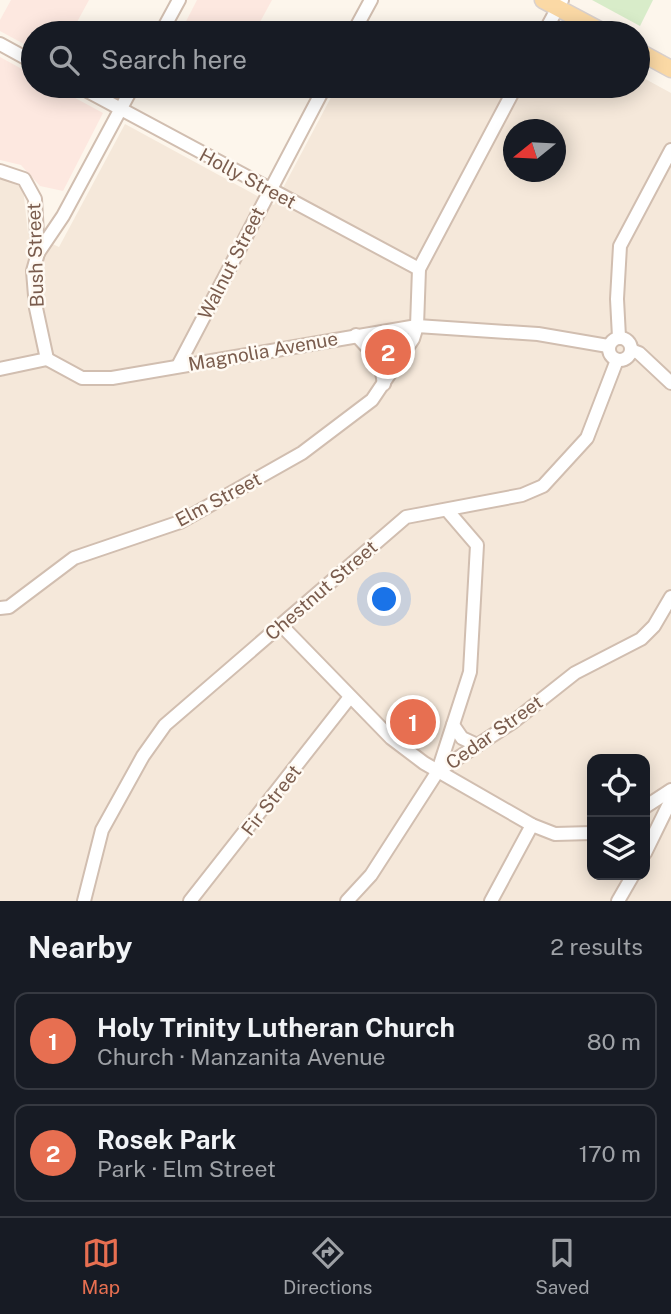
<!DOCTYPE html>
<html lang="en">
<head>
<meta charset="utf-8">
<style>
  :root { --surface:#171b24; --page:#242831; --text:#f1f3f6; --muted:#9ea1a6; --line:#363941; --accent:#e76f51 }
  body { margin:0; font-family:"Public Sans",sans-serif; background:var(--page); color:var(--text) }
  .controls { position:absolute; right:21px; bottom:21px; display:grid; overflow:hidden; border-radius:14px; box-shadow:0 4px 18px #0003 }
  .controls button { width:63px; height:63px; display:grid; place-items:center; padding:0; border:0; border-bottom:2px solid var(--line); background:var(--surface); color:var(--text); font:35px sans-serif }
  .compass { position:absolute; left:503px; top:119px; width:63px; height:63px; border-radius:50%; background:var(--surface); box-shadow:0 4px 18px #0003; rotate:252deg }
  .you { position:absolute; left:385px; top:600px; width:24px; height:24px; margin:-18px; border:5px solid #fff; border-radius:50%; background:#1a73e8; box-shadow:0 0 0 10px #1a73e833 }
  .badge { display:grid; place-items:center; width:46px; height:46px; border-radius:50%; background:var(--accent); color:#fff; font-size:23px; font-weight:700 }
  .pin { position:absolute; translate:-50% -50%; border:4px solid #fff; box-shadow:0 2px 7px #0006 }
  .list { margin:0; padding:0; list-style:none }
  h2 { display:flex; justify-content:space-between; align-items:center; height:91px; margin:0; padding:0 28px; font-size:30px }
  h2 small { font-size:23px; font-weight:400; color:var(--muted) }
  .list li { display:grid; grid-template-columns:46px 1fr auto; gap:21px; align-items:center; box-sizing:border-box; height:98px; margin:0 14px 14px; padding:0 14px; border:2px solid var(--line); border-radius:14px }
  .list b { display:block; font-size:26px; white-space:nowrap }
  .list p { margin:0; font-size:23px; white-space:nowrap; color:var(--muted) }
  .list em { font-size:23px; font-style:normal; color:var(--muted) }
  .icon { flex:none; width:38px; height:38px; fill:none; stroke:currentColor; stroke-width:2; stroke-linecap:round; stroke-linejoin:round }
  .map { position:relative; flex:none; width:671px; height:901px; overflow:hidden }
  .search { position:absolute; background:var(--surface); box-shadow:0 4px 18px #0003; left:21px; right:21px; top:21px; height:77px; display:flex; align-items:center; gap:18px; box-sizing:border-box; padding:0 24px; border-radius:38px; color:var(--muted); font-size:26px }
  .sheet { height:315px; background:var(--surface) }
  nav { display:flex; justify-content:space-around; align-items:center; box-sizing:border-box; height:98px; border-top:2px solid var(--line); background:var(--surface); font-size:19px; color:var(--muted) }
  nav a { display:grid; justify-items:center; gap:4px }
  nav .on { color:var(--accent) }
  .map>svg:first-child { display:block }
  .residential { fill:#f5e8da; fill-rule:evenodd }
  .commercial { fill:#fde8e0 }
  .green { fill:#d8ecc9 }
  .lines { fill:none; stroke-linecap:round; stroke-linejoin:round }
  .minor-casing { stroke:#d1beb0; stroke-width:16 }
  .major-casing { stroke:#dad1cd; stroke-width:19 }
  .minor { stroke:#fff; stroke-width:12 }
  .major { stroke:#fbd9a5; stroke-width:16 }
  .labels { text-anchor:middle; stroke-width:5; stroke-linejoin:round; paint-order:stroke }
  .street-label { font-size:19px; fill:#7a5c4d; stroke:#fffaf3 }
</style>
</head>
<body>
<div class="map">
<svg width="671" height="901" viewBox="0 0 671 901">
  <rect width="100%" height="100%" fill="#fdf6ec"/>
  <path class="residential" d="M638 75 671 93V901H0V177L23 188 28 233 59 247 125 124 274 205 337 86H486L499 93 502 86H638ZM514 130H556V172H514ZM592 759H645V875H592Z"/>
  <g class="commercial">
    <polygon points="11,0 89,0 71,33 33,33 33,49 0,31 0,20"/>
    <polygon points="197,0 272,0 254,33 180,33"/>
    <polygon points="0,57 33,75 33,86 53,86 103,113 63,191 40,186 21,165 0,160"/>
  </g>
  <polygon class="green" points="592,0 653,0 640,26"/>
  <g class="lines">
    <g class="minor-casing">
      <g id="minor">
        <polyline points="161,33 179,0"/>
        <polyline points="353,33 371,0"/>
        <polyline points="544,33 562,0"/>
        <polyline points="0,44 33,62"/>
        <polyline points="78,86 419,269"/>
        <polyline points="0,171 24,179 35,199 38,253 33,271 36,308 47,359"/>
        <polyline points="38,253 63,216 133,86"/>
        <polyline points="356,335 380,361 384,384"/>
        <polyline points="619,337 617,299 620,246 671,150"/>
        <circle cx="620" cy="349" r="11"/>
        <polyline points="631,350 639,353 671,383"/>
        <polyline points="47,359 82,378 112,378 417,326 538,334 608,346"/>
        <polyline points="178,366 325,86"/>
        <polyline points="0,369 47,359"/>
        <polyline points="0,608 9,607 74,558 180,522 302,453 372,400 413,339 417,326 419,269 516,86"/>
        <polyline points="281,625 391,738 424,763 532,825 555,834 592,833"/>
        <polyline points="453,725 462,738 477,745"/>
        <polyline points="438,771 470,672 477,545 447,510"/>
        <polyline points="645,807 671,790"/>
        <polyline points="645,853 671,800"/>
        <polyline points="84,901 102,830 143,756 165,725 406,517 522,495 543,486 587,438 617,360"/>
        <polyline points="190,901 350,697"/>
        <polyline points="347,901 371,875 438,771 513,722 575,673 641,639 654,626 671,597"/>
        <polyline points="491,901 532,825"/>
        <polyline points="618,901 633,875"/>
      </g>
    </g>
    <g class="major-casing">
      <g id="major">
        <polyline points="543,0 605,33"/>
        <polyline points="638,51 671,69"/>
      </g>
    </g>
    <use href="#minor" class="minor"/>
    <use href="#major" class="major"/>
  </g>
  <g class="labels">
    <g class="street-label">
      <text transform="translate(248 178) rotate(28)" y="7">Holly Street</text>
      <text transform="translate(35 255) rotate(-92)" y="7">Bush Street</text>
      <text transform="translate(231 263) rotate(-63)" y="7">Walnut Street</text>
      <text transform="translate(263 351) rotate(-10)" y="7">Magnolia Avenue</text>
      <text transform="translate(218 499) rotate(-28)" y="7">Elm Street</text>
      <text transform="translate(321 590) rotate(-41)" y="7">Chestnut Street</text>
      <text transform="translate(494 732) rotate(-35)" y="7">Cedar Street</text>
      <text transform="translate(271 800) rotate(-52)" y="7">Fir Street</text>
    </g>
  </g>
</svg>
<div class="controls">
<button><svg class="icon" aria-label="locate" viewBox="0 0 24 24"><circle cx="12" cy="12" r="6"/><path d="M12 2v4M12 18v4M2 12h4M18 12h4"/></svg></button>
<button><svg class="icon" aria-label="layers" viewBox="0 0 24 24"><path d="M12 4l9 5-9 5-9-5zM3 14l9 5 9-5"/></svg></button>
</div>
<svg class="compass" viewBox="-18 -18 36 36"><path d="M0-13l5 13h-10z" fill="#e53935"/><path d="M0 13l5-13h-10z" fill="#9ea1a6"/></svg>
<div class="you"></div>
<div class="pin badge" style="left:413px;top:722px">1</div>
<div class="pin badge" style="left:388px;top:352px">2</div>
<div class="search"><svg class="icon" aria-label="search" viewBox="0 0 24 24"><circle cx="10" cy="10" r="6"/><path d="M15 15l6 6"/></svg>Search here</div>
</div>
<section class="sheet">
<h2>Nearby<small>2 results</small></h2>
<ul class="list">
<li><span class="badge">1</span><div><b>Holy Trinity Lutheran Church</b><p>Church · Manzanita Avenue</p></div><em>80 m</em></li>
<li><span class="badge">2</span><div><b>Rosek Park</b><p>Park · Elm Street</p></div><em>170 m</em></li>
</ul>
</section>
<nav>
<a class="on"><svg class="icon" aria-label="map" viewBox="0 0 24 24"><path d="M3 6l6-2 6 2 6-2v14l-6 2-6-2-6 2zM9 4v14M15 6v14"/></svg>Map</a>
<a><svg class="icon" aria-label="directions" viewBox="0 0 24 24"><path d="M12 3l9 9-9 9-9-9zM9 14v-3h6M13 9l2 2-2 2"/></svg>Directions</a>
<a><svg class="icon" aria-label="saved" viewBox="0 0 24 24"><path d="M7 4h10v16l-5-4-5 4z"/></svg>Saved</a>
</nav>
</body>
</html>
